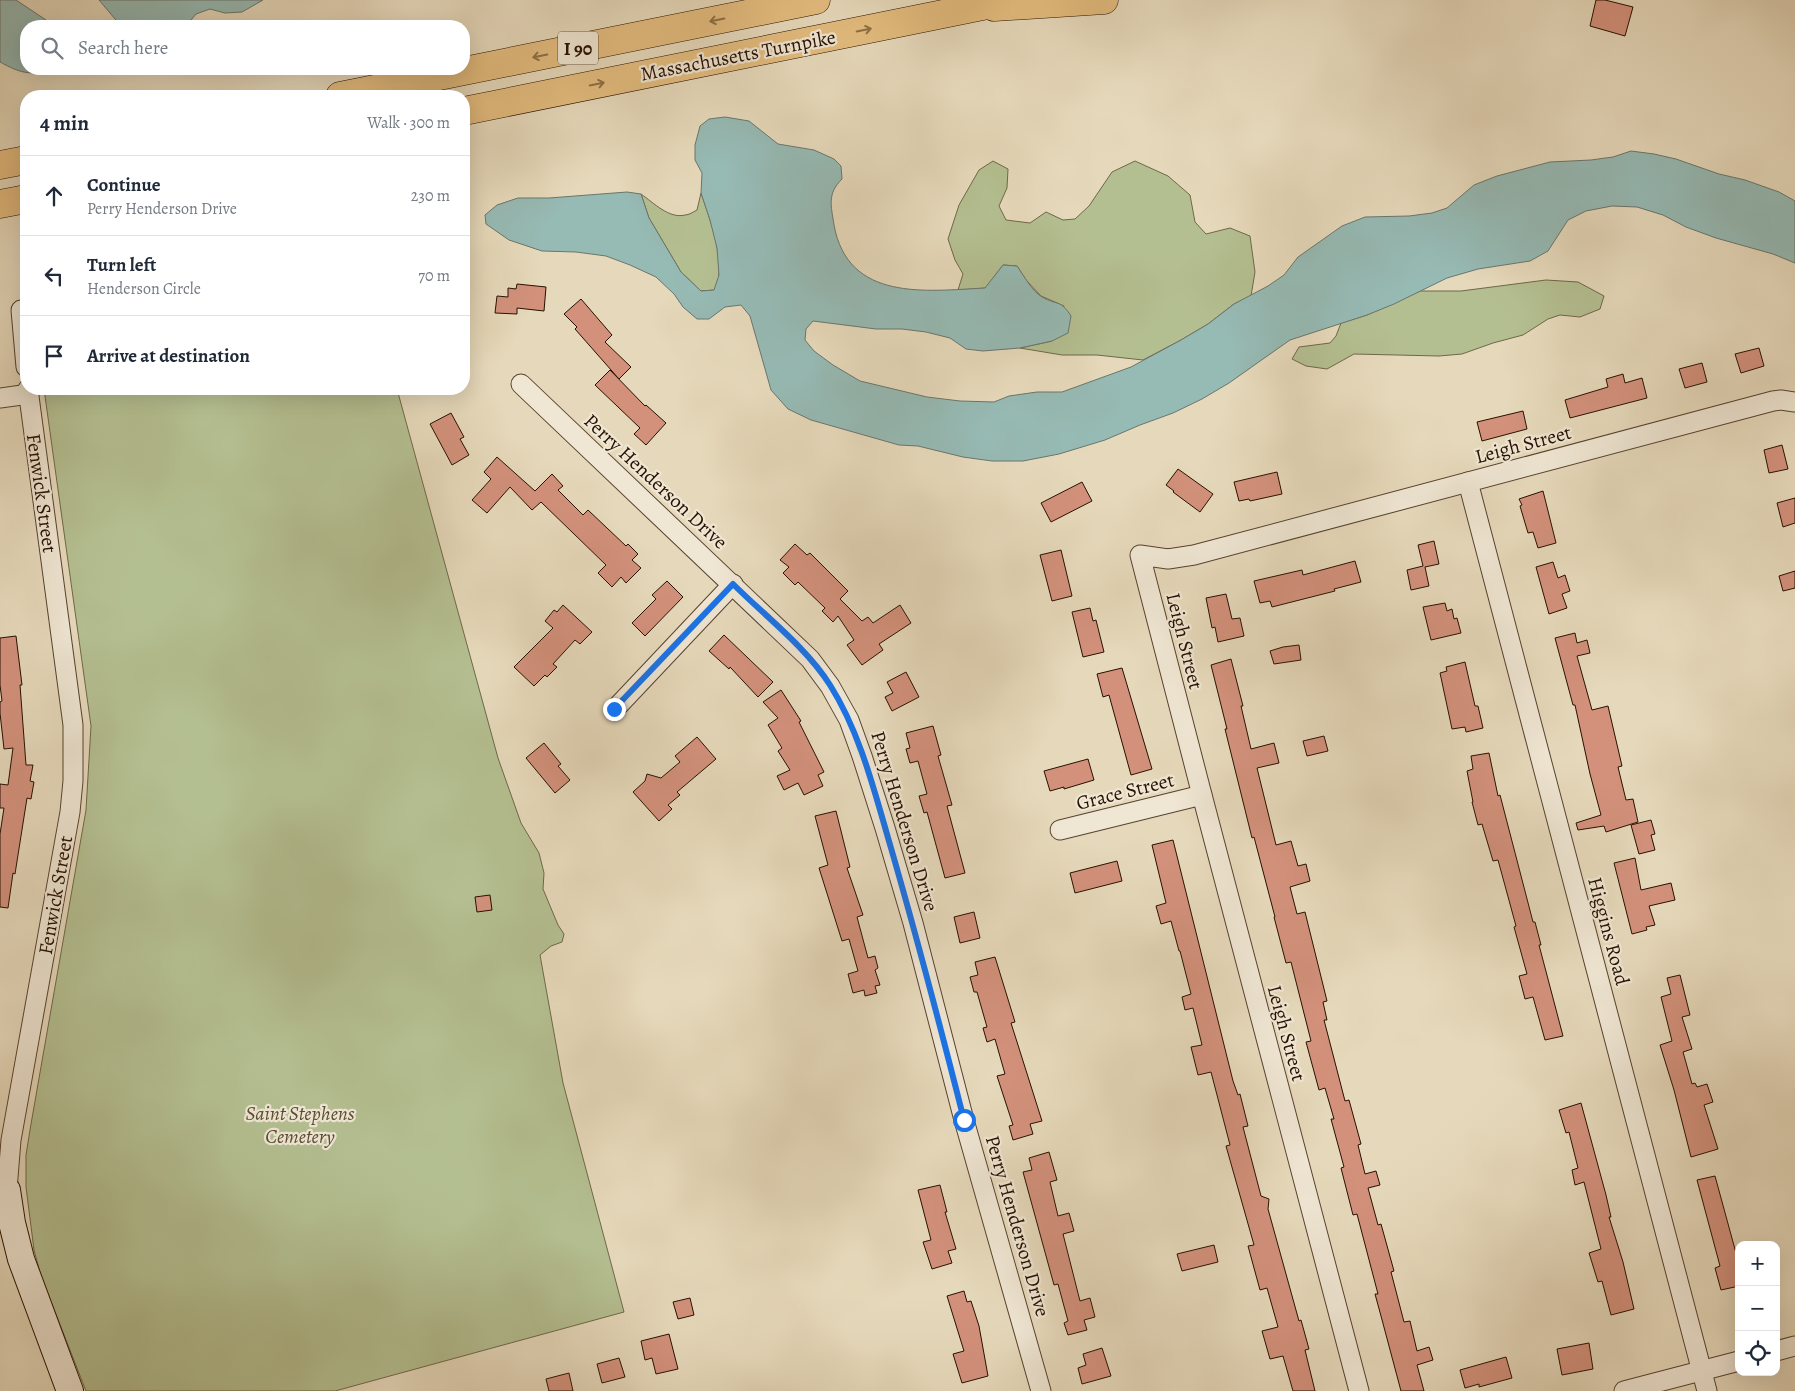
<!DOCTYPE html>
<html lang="en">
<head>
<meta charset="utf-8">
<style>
  :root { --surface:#fff; --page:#f2f2f3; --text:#1f2937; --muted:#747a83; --line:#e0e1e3 }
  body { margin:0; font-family:Alegreya,serif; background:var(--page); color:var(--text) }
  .controls { position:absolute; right:15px; bottom:15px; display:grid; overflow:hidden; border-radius:10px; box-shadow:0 5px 20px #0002 }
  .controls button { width:45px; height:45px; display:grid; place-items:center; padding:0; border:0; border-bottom:1px solid var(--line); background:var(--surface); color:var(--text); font:25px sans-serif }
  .stop { position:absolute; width:15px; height:15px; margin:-11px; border:4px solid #1a73e8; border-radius:50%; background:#fff }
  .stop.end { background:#1a73e8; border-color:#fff; box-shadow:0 1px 5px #0008 }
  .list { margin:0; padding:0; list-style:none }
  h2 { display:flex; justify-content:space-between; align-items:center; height:65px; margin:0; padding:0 20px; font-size:21px }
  h2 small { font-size:16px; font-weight:400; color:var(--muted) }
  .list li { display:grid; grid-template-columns:32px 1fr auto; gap:15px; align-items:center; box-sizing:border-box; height:80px; padding:0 20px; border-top:1px solid var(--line) }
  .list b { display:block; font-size:19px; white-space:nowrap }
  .list p { margin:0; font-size:16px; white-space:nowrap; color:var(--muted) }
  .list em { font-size:16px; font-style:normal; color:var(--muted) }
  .icon { flex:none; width:28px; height:28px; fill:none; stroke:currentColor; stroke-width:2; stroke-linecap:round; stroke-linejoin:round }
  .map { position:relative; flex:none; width:1795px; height:1391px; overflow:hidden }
  .search { position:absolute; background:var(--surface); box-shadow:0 5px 20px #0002; left:20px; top:20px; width:450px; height:55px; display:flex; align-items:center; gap:12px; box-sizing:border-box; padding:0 18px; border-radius:20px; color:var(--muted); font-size:19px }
  .panel { position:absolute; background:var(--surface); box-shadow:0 5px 20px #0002; left:20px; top:90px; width:450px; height:305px; border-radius:20px }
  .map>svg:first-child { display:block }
  .green { fill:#b4bf91; stroke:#6e6848 }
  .water { fill:#96bab4; stroke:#6a766c }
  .building { fill:#d3917c; stroke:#271000 }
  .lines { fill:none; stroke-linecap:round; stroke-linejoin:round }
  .street-casing { stroke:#57422f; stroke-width:21 }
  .secondary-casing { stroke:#271000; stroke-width:28 }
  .highway-casing { stroke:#271000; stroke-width:29 }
  .street { stroke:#efe6d3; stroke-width:19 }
  .secondary { stroke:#efe6d3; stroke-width:26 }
  .highway { stroke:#e3bc7e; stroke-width:28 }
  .oneway { stroke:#8e6f45 }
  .route { stroke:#1a73e8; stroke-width:6 }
  .labels { text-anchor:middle; stroke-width:4.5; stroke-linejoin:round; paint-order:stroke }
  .shield { fill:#efe6d3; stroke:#63503f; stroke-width:1 }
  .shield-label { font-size:19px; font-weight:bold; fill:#271000 }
  .street-label { font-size:20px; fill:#271000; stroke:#efe6d3 }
  .park-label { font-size:20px; font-style:italic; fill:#584d33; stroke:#efe6d3 }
</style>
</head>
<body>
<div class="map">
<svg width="1795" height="1391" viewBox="0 0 1795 1391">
  <rect width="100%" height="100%" fill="#e6d9bb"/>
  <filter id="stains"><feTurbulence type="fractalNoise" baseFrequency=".004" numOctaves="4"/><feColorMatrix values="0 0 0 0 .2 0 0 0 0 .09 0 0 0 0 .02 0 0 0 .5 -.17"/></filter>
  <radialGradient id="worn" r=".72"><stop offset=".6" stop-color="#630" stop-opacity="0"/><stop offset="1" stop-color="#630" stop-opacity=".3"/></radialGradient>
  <g class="green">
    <polygon points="993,161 1008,169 1007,188 999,206 1006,220 1030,223 1046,212 1063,220 1075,219 1089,206 1112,172 1135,161 1168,176 1190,195 1195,222 1206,234 1230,228 1250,236 1255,272 1251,296 1234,304 1208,324 1181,340 1143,360 1097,355 1062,355 1020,348 1052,341 1064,306 1041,296 1026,280 1017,266 1003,265 986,288 958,290 963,274 955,260 948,239 959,205 979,170"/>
    <path d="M701 193C709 216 721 250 719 274 719 279 716 285 715 290L701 291 681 272 649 218 641 194C654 203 669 219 685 215 689 215 693 212 697 210Z"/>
    <polygon points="1546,280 1578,282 1604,296 1600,309 1580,317 1560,315 1548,319 1523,335 1493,343 1462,354 1439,356 1354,354 1327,369 1306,366 1292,359 1299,347 1330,343 1336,336 1341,323 1367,315 1420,291 1461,291"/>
    <polygon points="44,389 397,389 498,758 521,823 539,853 544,873 543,889 558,925 564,934 562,942 551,946 540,955 563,1083 624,1312 335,1391 86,1391 41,1276 34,1250 26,1187 26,1155 31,1124 86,810 91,726"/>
  </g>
  <g class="water">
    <path d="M0 0H16L46 20 51 26H26V69H44C30 78 13 69 0 62Z"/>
    <polygon points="99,0 263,0 242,12 225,13 210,9 196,14 186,26 121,26"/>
    <path d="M725 117 749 121 778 144 814 150 834 159 841 166 842 179C827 194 831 205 834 225 848 302 926 291 985 288L1003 265 1017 266C1024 276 1032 291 1042 297 1058 306 1060 299 1071 316L1068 333 1052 341 1020 348 983 351 966 349 950 338 926 332 902 329H876L813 321 806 329 805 340 814 351 833 365 860 381 927 397 960 401 994 402 1009 396 1037 392H1062L1131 367 1181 340 1208 324 1234 304 1268 286 1284 275 1298 257 1342 226 1365 217 1409 216 1432 213 1447 208 1474 185 1497 176 1550 162 1591 160 1613 157 1631 151 1654 154 1676 159 1719 174 1745 180 1779 192 1795 201V263L1773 254 1716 238 1686 227 1663 215 1637 207 1612 206 1586 211 1568 220 1548 251 1530 261 1478 269 1447 278 1394 304 1367 315 1290 340 1229 383 1202 399 1173 413 1140 425 1105 440 1059 454 1023 461H992L963 457 918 446 899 445 811 420 788 409 771 390 750 316 741 305 725 307 709 319H697L683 307 674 294 656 277 630 265 606 256 576 252 542 251 509 240 486 224 485 215 497 205 518 198H549L627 192 641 194 649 218 681 272 701 291 714 290 719 275 717 248 710 220 701 193 702 173 695 160V145L700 126 709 119Z"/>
  </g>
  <g class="building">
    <polygon points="1596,0 1605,0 1633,7 1625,36 1590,26"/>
    <polygon points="517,284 546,287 544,311 517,308 517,314 495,313 497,296 508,297 508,288 516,289"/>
    <polygon points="581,299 612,335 605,342 631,367 619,379 575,329 577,327 564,314"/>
    <polygon points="1759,348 1764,366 1741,373 1735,354"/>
    <polygon points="1702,363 1707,382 1685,388 1679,369"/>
    <polygon points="610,370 645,406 646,405 666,423 646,445 634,434 640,428 595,385"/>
    <polygon points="1623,374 1625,383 1642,378 1647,398 1570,418 1565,400 1608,387 1606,379"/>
    <polygon points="1523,411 1527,429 1482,441 1477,422"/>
    <polygon points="451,413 464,437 460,439 469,455 452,465 430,424"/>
    <polygon points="1782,445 1788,469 1769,473 1764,450"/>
    <polygon points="497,457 535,491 552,474 563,486 558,490 583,515 588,510 626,546 628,544 638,554 632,560 641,568 626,583 621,577 612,587 598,573 606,565 541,502 532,510 510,487 487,513 472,500 491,479 484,472"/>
    <polygon points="1178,469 1213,494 1200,512 1173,492 1174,491 1166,485"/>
    <polygon points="1277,472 1282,494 1250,501 1249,499 1239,501 1234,482"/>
    <polygon points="1082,482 1092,501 1051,522 1041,503"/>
    <polygon points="1543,491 1556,543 1538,548 1533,532 1528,533 1520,506 1522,505 1519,499"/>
    <polygon points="1795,498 1795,523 1783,527 1777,503"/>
    <polygon points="1434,541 1439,564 1425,567 1429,586 1411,590 1407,570 1423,566 1418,545"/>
    <polygon points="795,544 807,555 810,553 848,591 840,599 862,621 868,617 873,623 900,605 911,623 879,644 883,650 862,665 847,645 854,640 838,616 833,622 822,611 825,608 798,582 795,585 783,573 789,567 780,560"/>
    <polygon points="1061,550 1072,596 1052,601 1040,555"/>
    <polygon points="1355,561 1361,582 1334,589 1335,591 1272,607 1270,601 1260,603 1254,581 1302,570 1303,575"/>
    <polygon points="1553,562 1558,578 1565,575 1570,591 1562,594 1567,608 1549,614 1536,567"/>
    <polygon points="1795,571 1795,588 1783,591 1779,576"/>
    <polygon points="667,581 683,597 645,636 632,623 656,599 652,595"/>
    <polygon points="1226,594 1232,619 1240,618 1244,636 1218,642 1215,627 1212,628 1206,598"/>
    <polygon points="1445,603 1447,611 1452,609 1454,619 1457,618 1461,633 1431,640 1423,607"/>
    <polygon points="563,605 592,632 580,644 575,640 553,664 557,667 547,677 545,675 534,686 514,667 553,628 545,621 554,610 557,612"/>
    <polygon points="1090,608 1093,621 1096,620 1104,652 1083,657 1072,612"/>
    <polygon points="1575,633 1577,643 1587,640 1590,653 1577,656 1592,710 1608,706 1622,766 1618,767 1626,800 1633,799 1638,822 1606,832 1604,826 1578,830 1576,823 1601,815 1590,774 1575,705 1573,705 1555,638"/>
    <polygon points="724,635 773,682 758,697 730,667 729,669 709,651"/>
    <polygon points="16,636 22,685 20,685 26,765 33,765 30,781 34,782 31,799 27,798 15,874 13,873 8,908 0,907 0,834 4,808 0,808 0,784 8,785 13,748 4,749 0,713 0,702 2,701 0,685 0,638"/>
    <polygon points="1299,645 1301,660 1274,664 1270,651 1283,647"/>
    <polygon points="1231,659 1243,706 1241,706 1251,749 1274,743 1279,763 1257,768 1276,845 1291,841 1298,866 1306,864 1310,881 1290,887 1297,914 1305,912 1327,1001 1323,1002 1327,1020 1324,1020 1345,1101 1349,1100 1361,1144 1358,1145 1365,1174 1376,1171 1380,1185 1368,1188 1378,1225 1381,1224 1394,1271 1391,1272 1404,1322 1410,1321 1417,1351 1429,1347 1433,1360 1417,1365 1424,1391 1401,1391 1381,1316 1375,1294 1378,1294 1357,1214 1353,1215 1341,1168 1344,1167 1331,1119 1334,1119 1325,1088 1319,1090 1306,1042 1311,1041 1291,962 1286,963 1274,917 1275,917 1254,837 1252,838 1225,729 1227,729 1211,665"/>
    <polygon points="1465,662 1475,706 1478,706 1483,728 1466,732 1465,727 1452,729 1440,673 1447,671 1446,667"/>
    <polygon points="1122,668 1152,769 1131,775 1109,695 1103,697 1097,674"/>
    <polygon points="906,672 919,697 892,711 885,697 893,693 887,682"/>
    <polygon points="781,690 801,721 799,722 824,772 818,775 823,786 804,795 798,783 784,790 777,776 790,770 778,751 782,748 768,725 778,718 763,702"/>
    <polygon points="933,726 941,755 938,756 952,805 947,806 965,873 945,878 927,812 924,813 919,796 927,794 918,761 910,763 906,749 910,748 906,733"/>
    <polygon points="1324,736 1328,751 1307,756 1303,741"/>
    <polygon points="697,737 716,759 677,792 680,795 668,805 672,809 659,821 633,792 645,781 647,774 661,778 680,762 675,756"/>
    <polygon points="544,743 561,764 558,766 570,780 555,793 526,758"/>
    <polygon points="1489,753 1498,796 1500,795 1533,922 1535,922 1541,945 1539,945 1563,1036 1545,1040 1533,997 1525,999 1519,976 1527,974 1514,927 1516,926 1498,860 1493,861 1482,824 1478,825 1472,802 1473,802 1467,771 1473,769 1471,756"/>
    <polygon points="1088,759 1094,780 1064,789 1064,787 1050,791 1044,771"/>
    <polygon points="836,811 850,867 847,868 863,915 857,917 868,958 875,956 878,968 875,970 880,985 875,986 877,993 865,996 864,990 853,993 848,974 858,971 849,939 842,941 819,868 828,865 815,816"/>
    <polygon points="1651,820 1655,834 1651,835 1655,850 1639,854 1631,825"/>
    <polygon points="1173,840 1233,1081 1238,1095 1240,1094 1248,1126 1243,1127 1261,1196 1269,1199 1268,1209 1299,1321 1301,1320 1309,1349 1305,1350 1315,1391 1293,1391 1283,1356 1270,1359 1262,1331 1278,1327 1267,1288 1260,1290 1248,1246 1254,1245 1226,1146 1230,1145 1211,1072 1198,1075 1191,1047 1202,1045 1193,1008 1185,1010 1182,997 1191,994 1180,951 1179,951 1171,921 1161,924 1156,906 1166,903 1152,845"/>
    <polygon points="1635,858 1641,890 1671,883 1675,900 1649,906 1655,925 1646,927 1647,930 1632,934 1614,863"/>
    <polygon points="1117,861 1122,881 1075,893 1070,873"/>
    <polygon points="490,895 492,910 477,912 475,897"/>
    <polygon points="974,912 980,938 960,943 954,917"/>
    <polygon points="995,957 1015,1022 1011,1023 1042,1121 1030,1124 1033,1134 1013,1140 1009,1126 1013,1125 997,1076 1005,1074 995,1039 987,1042 983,1028 987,1027 977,992 974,992 970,977 978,975 975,962"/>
    <polygon points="1680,975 1690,1015 1682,1017 1692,1049 1683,1052 1692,1084 1695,1083 1697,1087 1707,1084 1713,1102 1704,1105 1718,1149 1691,1157 1674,1090 1660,1045 1672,1041 1661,997 1671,994 1667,978"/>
    <polygon points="1581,1103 1606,1195 1611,1217 1609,1217 1623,1262 1634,1309 1611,1315 1602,1281 1598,1282 1589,1253 1601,1249 1600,1245 1584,1182 1575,1185 1572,1170 1578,1168 1569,1132 1566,1133 1559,1110"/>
    <polygon points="1049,1152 1057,1180 1050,1182 1058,1216 1069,1213 1074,1231 1063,1234 1080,1301 1090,1298 1095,1317 1084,1320 1087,1330 1068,1335 1064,1323 1068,1321 1058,1284 1054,1285 1023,1172 1032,1170 1029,1158"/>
    <polygon points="1715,1176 1739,1264 1739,1286 1721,1290 1715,1268 1720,1266 1697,1180"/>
    <polygon points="940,1185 947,1212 945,1212 956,1249 948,1251 952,1263 932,1269 923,1242 931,1240 918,1190"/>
    <polygon points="1214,1245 1218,1262 1182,1271 1177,1254"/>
    <polygon points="964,1291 967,1302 971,1301 979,1326 988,1376 962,1383 953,1354 964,1351 947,1296"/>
    <polygon points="690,1298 694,1315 678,1319 673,1302"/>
    <polygon points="669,1334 678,1369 656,1374 652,1358 645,1360 641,1341"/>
    <polygon points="1589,1343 1593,1369 1562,1375 1557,1349"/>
    <polygon points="1102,1348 1111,1376 1082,1384 1078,1368 1086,1365 1083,1354"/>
    <polygon points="1506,1357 1512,1378 1479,1387 1479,1384 1465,1388 1460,1370"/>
    <polygon points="619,1358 625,1377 602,1383 597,1364"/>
    <polygon points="569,1373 573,1391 549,1391 546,1379"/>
  </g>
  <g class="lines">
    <g class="street-casing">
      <g id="street">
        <polyline points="21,310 26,367"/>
        <polyline points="521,384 810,659 830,686 849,720 862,756 885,828 913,923 964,1120 1041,1391"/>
        <polyline points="0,398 29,394"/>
        <polyline points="1468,482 1707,1391"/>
        <polyline points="615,709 733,584"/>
        <polyline points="1060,830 1202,795"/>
        <polyline points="7,1190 11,1140 70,812 73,781 73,725 28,389"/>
        <polyline points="1776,1351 1795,1346"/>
        <polyline points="1359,1391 1202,795 1140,555 1168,559 1194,555 1773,401 1781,400 1795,402"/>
        <polyline points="1624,1391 1739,1361"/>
      </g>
    </g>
    <g class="secondary-casing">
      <polyline id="secondary" points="0,1190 7,1190 12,1223 21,1259 70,1391"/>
    </g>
    <g class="highway-casing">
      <g id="highway">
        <polyline points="994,7 1104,0"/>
        <polyline points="340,96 816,0"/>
        <polyline points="464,111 1012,0"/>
        <polyline points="0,165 26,160"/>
        <polyline points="0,204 26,199"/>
      </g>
    </g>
    <use href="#street" class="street"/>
    <use href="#secondary" class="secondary"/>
    <use href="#highway" class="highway"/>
  </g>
  <defs><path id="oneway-shaft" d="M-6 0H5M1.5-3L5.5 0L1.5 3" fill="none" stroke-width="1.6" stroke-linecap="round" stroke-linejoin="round" transform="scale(1.25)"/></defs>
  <g class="oneway">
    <use href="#oneway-shaft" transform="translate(717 20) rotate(169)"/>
    <use href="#oneway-shaft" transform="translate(864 30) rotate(-11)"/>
    <use href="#oneway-shaft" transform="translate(540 56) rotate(169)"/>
    <use href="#oneway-shaft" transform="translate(597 84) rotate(-11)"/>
  </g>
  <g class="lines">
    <path class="route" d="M614 709 733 584C765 616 806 647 830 685 861 734 875 794 891 848 917 938 941 1029 964 1120"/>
  </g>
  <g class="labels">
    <rect class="shield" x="558" y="31.5" width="40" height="33" rx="4"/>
    <g class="shield-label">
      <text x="578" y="55">I 90</text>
    </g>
    <g class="street-label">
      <text transform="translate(738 55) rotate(-11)" y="7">Massachusetts Turnpike</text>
      <text transform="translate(1523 444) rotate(-15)" y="7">Leigh Street</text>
      <text transform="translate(656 481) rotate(43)" y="7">Perry Henderson Drive</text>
      <text transform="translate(42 493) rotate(82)" y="7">Fenwick Street</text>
      <text transform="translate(1185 641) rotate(76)" y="7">Leigh Street</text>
      <text transform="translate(1125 791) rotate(-14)" y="7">Grace Street</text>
      <text transform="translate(905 821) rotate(73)" y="7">Perry Henderson Drive</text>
      <text transform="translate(55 895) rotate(-80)" y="7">Fenwick Street</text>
      <text transform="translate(1609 931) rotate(75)" y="7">Higgins Road</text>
      <text transform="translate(1287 1033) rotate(75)" y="7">Leigh Street</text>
      <text transform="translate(1018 1226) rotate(74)" y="7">Perry Henderson Drive</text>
    </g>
    <g class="park-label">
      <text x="300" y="1120">Saint Stephens<tspan x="300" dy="23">Cemetery</tspan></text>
    </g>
  </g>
  <rect width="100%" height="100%" filter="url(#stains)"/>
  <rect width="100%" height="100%" fill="url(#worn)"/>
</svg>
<div class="controls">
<button>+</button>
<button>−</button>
<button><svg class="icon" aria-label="locate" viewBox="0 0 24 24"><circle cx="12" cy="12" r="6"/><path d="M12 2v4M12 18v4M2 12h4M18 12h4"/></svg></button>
</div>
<div class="stop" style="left:964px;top:1120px"></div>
<div class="stop end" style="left:614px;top:709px"></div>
<div class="search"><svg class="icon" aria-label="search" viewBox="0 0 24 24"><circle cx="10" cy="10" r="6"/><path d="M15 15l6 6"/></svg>Search here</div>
<section class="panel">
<h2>4 min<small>Walk · 300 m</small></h2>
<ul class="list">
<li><svg class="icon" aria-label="ahead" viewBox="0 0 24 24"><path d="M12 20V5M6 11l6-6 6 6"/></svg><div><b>Continue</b><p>Perry Henderson Drive</p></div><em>230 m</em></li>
<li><svg class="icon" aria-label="left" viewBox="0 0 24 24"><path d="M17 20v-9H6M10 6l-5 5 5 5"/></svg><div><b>Turn left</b><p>Henderson Circle</p></div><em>70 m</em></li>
<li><svg class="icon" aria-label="arrive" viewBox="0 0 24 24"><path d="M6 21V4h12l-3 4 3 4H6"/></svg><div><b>Arrive at destination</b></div></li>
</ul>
</section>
</div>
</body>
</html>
